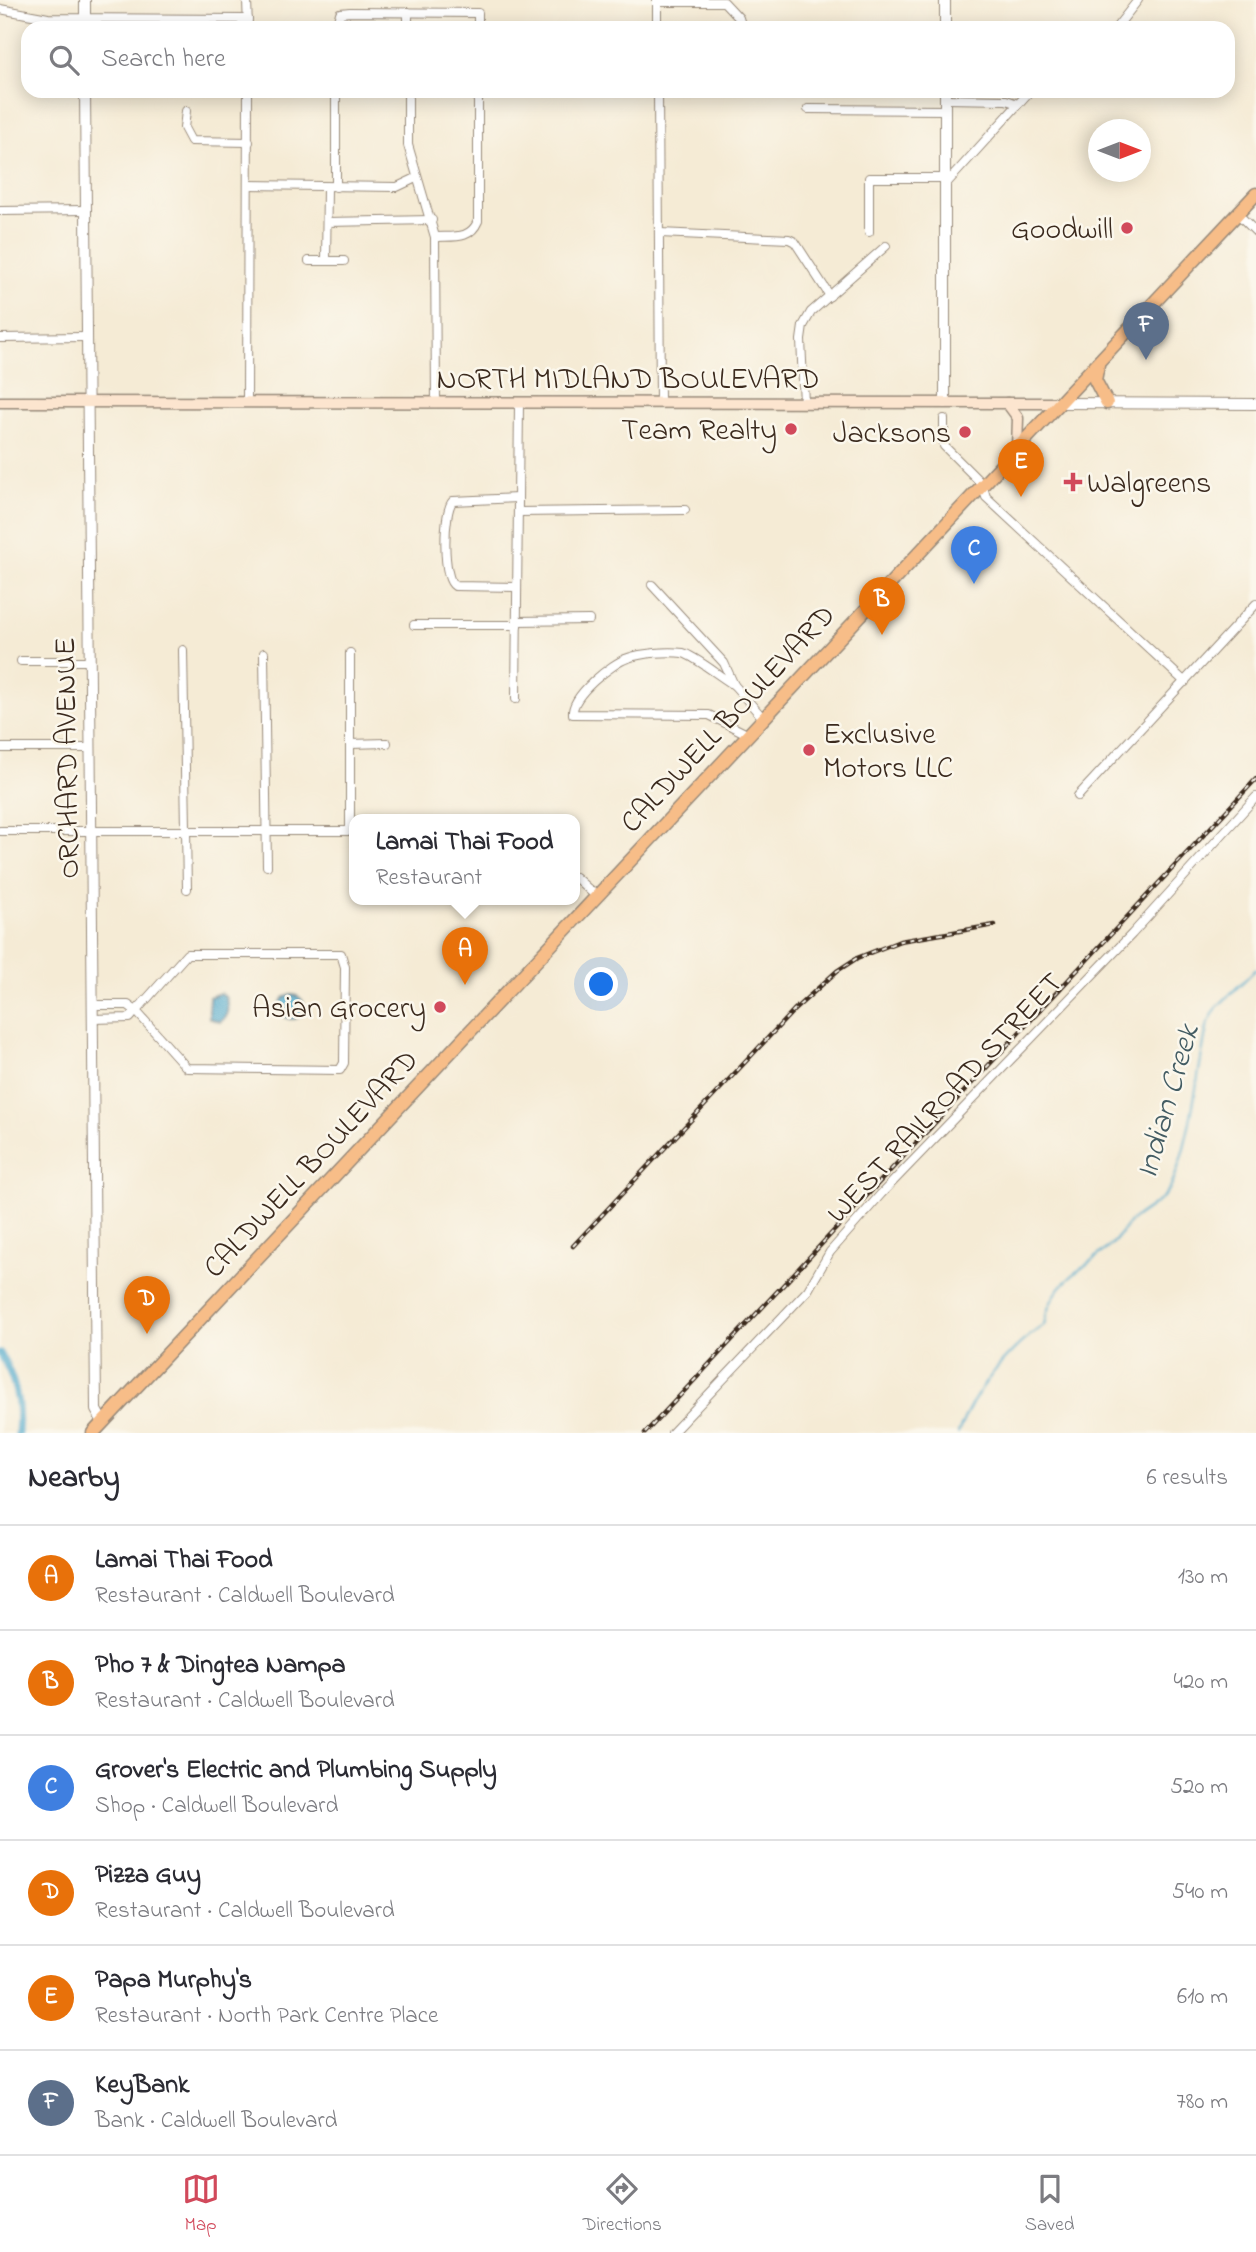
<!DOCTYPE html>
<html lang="en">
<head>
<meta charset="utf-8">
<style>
  :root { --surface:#fff; --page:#f2f2f3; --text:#2b2b33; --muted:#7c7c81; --line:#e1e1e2; --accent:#d1495b }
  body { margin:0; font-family:"Indie Flower",sans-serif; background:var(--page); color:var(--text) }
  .compass { position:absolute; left:1088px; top:119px; width:63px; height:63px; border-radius:50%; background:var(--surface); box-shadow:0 4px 18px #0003; rotate:90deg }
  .you { position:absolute; left:602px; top:985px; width:24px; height:24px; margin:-18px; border:5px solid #fff; border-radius:50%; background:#1a73e8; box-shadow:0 0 0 10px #1a73e833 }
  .badge { display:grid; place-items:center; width:46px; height:46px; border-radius:50%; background:var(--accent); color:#fff; font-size:23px; font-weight:700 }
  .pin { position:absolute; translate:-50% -58px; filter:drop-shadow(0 2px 4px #0008) }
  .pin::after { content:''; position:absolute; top:37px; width:24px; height:21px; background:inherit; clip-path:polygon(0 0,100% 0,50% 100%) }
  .popup { position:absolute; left:349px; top:814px; width:231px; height:91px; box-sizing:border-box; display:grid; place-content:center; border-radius:14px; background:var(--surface); filter:drop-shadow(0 2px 5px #0005); font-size:23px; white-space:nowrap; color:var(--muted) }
  .popup b { font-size:26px; color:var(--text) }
  .popup::after { content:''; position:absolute; left:50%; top:100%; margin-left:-14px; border:14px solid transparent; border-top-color:var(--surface) }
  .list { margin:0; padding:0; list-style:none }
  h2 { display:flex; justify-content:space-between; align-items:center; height:91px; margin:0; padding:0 28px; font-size:30px }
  h2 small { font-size:23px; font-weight:400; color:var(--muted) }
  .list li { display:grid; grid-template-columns:46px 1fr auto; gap:21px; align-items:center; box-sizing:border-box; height:105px; padding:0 28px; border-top:2px solid var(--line) }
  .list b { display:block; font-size:26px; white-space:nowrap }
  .list p { margin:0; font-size:23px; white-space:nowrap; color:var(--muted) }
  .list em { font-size:23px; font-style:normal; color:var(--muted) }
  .icon { flex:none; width:38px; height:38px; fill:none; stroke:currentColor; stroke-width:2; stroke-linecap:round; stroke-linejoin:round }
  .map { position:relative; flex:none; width:1256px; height:1433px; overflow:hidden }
  .search { position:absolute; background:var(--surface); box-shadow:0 4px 18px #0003; left:21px; right:21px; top:21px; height:77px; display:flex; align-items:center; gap:18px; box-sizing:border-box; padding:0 24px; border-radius:21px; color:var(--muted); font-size:26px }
  .sheet { height:721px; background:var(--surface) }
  nav { display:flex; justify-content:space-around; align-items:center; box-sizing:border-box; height:98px; border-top:2px solid var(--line); background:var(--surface); font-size:19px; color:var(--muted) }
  nav a { display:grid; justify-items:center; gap:4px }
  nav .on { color:var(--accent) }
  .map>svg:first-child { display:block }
  .water { fill:#4ea7cb; stroke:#446874; stroke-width:2 }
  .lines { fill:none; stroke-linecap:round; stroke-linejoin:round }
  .stream { stroke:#4ea7cb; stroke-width:2 }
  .canal { stroke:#4ea7cb; stroke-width:7 }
  .minor-casing { stroke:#988a7a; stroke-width:10 }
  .tertiary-casing { stroke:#988a7a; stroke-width:12 }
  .secondary-casing { stroke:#988a7a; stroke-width:13 }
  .primary-casing { stroke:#988a7a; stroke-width:15 }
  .minor { stroke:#fff; stroke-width:8 }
  .tertiary { stroke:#fff; stroke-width:10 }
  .secondary { stroke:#fce5cf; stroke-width:10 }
  .primary { stroke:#f7bd88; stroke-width:12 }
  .rail-casing { stroke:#3b2a1e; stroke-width:4.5 }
  .rail { stroke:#fbf7ec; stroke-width:2; stroke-dasharray:5; stroke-linecap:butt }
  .poi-dot { fill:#d1495b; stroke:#fbf7ec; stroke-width:2.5 }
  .labels { text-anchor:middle; stroke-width:5; stroke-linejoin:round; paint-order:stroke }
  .poi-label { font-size:30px; fill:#3b2a1e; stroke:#fbf7ec; text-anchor:end }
  .street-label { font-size:30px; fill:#3b2a1e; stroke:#fbf7ec }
  .water-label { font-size:32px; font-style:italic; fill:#435c63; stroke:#fbf7ec }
</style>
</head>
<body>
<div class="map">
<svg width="1256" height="1433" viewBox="0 0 1256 1433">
  <rect width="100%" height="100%" fill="#fbf7ec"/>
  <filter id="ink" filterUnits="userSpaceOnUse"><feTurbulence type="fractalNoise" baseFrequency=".0143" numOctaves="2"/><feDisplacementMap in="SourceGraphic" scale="14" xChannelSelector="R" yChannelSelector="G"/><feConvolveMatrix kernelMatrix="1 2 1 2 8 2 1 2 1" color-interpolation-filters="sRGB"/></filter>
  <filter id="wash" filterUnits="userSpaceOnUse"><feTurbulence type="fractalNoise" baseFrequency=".00686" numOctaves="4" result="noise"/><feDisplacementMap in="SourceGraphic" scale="28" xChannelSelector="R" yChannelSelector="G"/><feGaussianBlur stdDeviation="1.57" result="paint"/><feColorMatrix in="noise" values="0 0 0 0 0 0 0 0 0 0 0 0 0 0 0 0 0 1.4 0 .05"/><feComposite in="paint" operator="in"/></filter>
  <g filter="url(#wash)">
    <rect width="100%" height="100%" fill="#f5ebd5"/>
    <g class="water">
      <path d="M220 993 225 996C228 1006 230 1015 220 1022L209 1018V997Z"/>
      <circle cx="292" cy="1007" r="12"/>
    </g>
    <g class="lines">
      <path class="stream" d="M958 1433C974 1391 1007 1350 1044 1325 1051 1279 1084 1271 1114 1242 1120 1235 1125 1227 1131 1221 1144 1210 1163 1202 1171 1186 1191 1142 1197 1072 1208 1023L1217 1007 1256 969"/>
      <path class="canal" d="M0 1353C15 1379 21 1403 18 1433"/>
    </g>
  </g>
  <g filter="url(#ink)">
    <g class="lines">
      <g class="minor-casing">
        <g id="minor">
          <polyline points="247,0 248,28"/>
          <polyline points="657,0 657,28"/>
          <polyline points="657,2 724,2 739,18 742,28"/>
          <polyline points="0,9 48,18 248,19"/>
          <polyline points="336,28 340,13 350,12 478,13 478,28"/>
          <polyline points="408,28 408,12"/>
          <polyline points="1116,28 1138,0"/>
          <polyline points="336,91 336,187"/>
          <polyline points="408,91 408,145 435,237 436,402"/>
          <polyline points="658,91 660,403"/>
          <polyline points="945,99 1006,100 1018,104"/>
          <polyline points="808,109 945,110"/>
          <polyline points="186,111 184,128 191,141 249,142"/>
          <polyline points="248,185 397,187 416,178"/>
          <polyline points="945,185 1030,91"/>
          <polyline points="0,211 86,210"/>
          <polyline points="1237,213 1256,232"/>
          <polyline points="327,222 432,220"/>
          <polyline points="869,232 869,178 945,178"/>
          <polyline points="660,233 789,239 795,242 830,296"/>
          <path d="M435 237C454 236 470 240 478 221V91"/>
          <polyline points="309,261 326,261 327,188"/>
          <polyline points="326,261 344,261"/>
          <polyline points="0,338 86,337"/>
          <polyline points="247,402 248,91"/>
          <polyline points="804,403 801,340 803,326 811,312 886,246"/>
          <polyline points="944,419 944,446 982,484 986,497 1185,682"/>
          <polyline points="518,512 685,510"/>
          <polyline points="652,585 724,663 734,685 763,718"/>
          <path d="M517 587 455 586C442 579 443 510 453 501L518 498"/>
          <polyline points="517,621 589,620"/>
          <polyline points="414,625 517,625"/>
          <polyline points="183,650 187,889"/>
          <polyline points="264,653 267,866"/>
          <polyline points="350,653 350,831"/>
          <polyline points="21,661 89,661"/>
          <path d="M734 685C722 678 693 655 683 653 668 651 642 653 628 658 612 663 571 696 573 714L709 715 747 734"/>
          <polyline points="516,699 519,403"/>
          <polyline points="350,744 387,743"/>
          <polyline points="0,748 91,748"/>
          <polyline points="1078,796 1256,604"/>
          <polyline points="0,831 355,831"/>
          <polyline points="575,877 596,896"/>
          <polygon points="187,954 341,954 345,967 344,1063 340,1070 187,1068 136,1011"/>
          <polyline points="93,1005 128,1005 136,1011 130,1018 93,1019"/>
          <polyline points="672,1433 808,1290 830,1252 881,1194 1132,934 1256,797"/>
        </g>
      </g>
      <g class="tertiary-casing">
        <g id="tertiary">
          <polyline points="945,0 945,28"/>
          <polyline points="85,28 85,0"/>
          <polyline points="85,91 96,1410 103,1422"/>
          <polyline points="945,403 945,91"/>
          <polyline points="1060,403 1256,404"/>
        </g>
      </g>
      <g class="secondary-casing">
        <g id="secondary">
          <polyline points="0,402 1060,403"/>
          <polyline points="1007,403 1018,418 1017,447"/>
        </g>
      </g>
      <g class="primary-casing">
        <g id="primary">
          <polyline points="1098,365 1095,380 1107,403"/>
          <polyline points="93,1433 1256,194"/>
        </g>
      </g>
      <use href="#minor" class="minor"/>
      <use href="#tertiary" class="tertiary"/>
      <use href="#secondary" class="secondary"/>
      <use href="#primary" class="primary"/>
      <g class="rail-casing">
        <g id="rail">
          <polyline points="573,1246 794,1010 837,971 857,958 900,941 995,925"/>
          <polyline points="645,1433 1256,779"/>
        </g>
      </g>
      <use href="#rail" class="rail"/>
    </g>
  </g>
  <g class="poi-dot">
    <circle cx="1127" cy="228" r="7"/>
    <circle cx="791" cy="429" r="7"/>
    <circle cx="965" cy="432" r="7"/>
    <path d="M1069.5 471.5h7v7h7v7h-7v7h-7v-7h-7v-7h7z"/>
    <circle cx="809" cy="750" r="7"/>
    <circle cx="440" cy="1007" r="7"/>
  </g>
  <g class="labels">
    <g class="poi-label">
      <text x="1113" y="238">Goodwill</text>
      <text x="777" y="439">Team Realty</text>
      <text x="951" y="442">Jacksons</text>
      <text x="1087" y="492" text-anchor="start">Walgreens</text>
      <text x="823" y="743" text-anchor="start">Exclusive<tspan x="823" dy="34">Motors LLC</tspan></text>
      <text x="426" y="1017">Asian Grocery</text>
    </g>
    <g class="street-label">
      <text x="628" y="388">NORTH MIDLAND BOULEVARD</text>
      <text transform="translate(727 718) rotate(-47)" y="10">CALDWELL BOULEVARD</text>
      <text transform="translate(66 758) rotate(-91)" y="10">ORCHARD AVENUE</text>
      <text transform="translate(944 1097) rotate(-47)" y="10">WEST RAILROAD STREET</text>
      <text transform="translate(310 1163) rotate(-47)" y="10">CALDWELL BOULEVARD</text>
    </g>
    <g class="water-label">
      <text transform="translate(1166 1101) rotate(-74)" y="11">Indian Creek</text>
    </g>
  </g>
</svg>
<svg class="compass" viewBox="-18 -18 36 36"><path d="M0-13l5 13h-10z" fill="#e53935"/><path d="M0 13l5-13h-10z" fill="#7c7c81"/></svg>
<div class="you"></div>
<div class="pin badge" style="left:465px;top:985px;background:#e8710a">A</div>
<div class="popup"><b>Lamai Thai Food</b>Restaurant</div>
<div class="pin badge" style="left:882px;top:635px;background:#e8710a">B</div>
<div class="pin badge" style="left:974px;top:584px;background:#3f7fe0">C</div>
<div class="pin badge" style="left:147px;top:1334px;background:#e8710a">D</div>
<div class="pin badge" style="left:1021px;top:497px;background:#e8710a">E</div>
<div class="pin badge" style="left:1146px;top:360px;background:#5c6f8a">F</div>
<div class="search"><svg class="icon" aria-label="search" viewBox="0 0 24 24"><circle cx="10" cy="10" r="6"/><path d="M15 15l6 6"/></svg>Search here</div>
</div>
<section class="sheet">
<h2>Nearby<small>6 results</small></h2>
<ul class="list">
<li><span class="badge" style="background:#e8710a">A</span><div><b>Lamai Thai Food</b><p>Restaurant · Caldwell Boulevard</p></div><em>130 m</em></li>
<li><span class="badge" style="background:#e8710a">B</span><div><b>Pho 7 &amp; Dingtea Nampa</b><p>Restaurant · Caldwell Boulevard</p></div><em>420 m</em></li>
<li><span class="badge" style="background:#3f7fe0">C</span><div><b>Grover's Electric and Plumbing Supply</b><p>Shop · Caldwell Boulevard</p></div><em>520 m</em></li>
<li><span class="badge" style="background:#e8710a">D</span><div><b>Pizza Guy</b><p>Restaurant · Caldwell Boulevard</p></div><em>540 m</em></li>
<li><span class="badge" style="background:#e8710a">E</span><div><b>Papa Murphy's</b><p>Restaurant · North Park Centre Place</p></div><em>610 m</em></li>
<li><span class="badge" style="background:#5c6f8a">F</span><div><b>KeyBank</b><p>Bank · Caldwell Boulevard</p></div><em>780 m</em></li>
</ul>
</section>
<nav>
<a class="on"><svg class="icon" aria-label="map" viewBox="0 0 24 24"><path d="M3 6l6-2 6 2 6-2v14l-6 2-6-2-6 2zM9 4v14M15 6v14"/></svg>Map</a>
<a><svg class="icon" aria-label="directions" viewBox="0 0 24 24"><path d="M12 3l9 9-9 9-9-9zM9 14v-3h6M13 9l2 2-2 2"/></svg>Directions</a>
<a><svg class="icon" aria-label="saved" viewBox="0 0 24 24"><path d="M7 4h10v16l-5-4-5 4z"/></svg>Saved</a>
</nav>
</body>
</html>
